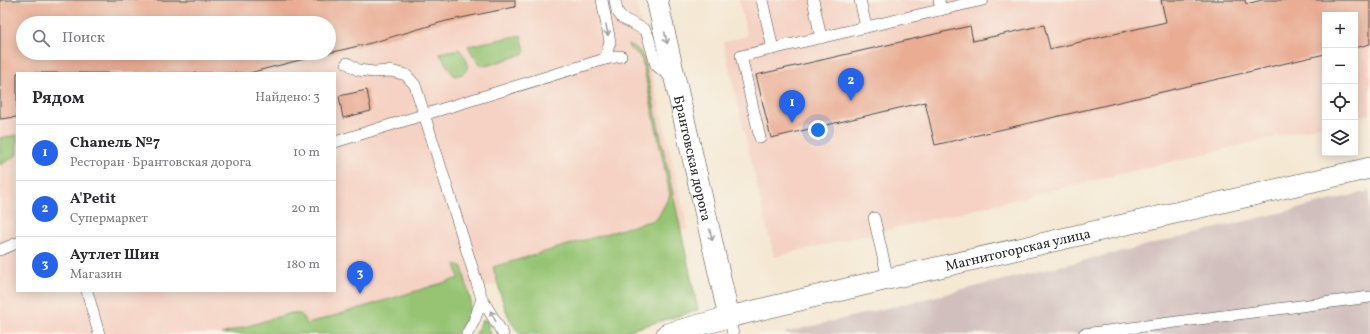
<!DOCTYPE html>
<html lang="ru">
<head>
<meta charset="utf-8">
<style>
  :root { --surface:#fff; --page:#f2f2f3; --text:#2b2b33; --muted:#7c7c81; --line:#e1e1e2; --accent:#2563eb }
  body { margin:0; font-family:Vollkorn,serif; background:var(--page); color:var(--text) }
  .controls { position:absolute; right:12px; top:12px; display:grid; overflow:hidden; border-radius:0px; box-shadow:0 2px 10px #0003 }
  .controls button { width:36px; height:36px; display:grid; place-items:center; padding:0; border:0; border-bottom:1px solid var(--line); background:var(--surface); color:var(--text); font:20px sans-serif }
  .you { position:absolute; left:818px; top:130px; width:14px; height:14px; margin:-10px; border:3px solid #fff; border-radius:50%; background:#1a73e8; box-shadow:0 0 0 6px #1a73e833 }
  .badge { display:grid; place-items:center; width:26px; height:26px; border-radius:50%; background:var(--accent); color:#fff; font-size:13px; font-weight:700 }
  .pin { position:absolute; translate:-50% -33px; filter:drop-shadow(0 1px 2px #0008) }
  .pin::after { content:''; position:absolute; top:21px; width:14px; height:12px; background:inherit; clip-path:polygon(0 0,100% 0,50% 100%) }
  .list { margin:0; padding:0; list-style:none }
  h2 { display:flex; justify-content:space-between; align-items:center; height:52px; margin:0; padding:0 16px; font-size:17px }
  h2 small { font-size:13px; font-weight:400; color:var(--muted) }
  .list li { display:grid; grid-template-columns:26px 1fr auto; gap:12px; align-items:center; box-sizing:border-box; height:56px; padding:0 16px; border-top:1px solid var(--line) }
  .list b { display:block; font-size:15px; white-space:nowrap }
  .list p { margin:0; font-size:13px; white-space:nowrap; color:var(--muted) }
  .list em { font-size:13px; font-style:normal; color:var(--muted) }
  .icon { flex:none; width:22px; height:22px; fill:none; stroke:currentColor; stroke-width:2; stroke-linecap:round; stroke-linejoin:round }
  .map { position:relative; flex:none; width:1370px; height:334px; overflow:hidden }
  .search { position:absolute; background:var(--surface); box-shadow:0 2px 10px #0003; left:16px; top:16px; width:320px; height:44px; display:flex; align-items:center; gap:10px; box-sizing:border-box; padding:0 14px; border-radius:22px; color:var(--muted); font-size:15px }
  .panel { position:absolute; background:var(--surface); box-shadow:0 2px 10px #0003; left:16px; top:72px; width:320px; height:220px; border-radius:0px }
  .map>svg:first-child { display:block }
  .built { fill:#f5d2c3; fill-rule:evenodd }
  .industrial { fill:#d1bfbd }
  .green { fill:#96c473; stroke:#60784f }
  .building { fill:#eaad94 }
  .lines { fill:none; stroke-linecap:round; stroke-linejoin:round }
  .service-casing { stroke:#494744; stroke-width:12 }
  .minor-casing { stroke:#494744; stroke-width:22 }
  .service { stroke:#fff; stroke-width:11 }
  .minor { stroke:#fff; stroke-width:21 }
  .oneway { stroke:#a0a0a0 }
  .labels { text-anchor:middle; stroke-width:3; stroke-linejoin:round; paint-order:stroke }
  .street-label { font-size:14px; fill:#2b2b2b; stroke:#f7f3e8 }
</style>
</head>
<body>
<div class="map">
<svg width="1370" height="334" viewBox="0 0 1370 334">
  <rect width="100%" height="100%" fill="#f7f3e8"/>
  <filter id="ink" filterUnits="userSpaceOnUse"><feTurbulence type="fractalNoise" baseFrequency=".025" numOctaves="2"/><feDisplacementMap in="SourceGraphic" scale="8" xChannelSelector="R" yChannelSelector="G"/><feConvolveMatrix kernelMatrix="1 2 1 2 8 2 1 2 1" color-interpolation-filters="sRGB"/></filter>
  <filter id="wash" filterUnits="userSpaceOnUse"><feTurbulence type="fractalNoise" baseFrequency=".012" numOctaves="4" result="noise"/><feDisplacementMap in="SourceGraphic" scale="16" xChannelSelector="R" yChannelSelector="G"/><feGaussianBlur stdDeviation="0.9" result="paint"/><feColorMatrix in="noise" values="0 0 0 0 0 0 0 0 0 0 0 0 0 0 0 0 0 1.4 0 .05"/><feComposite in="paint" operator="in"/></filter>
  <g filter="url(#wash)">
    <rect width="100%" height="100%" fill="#f5e8d3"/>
    <g class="built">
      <path d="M0 0H635L688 229 327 334H0ZM23 23H329V53H23ZM17 73H335V291H17Z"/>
      <polygon points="739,0 1370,0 1370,114 1355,118 1355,15 1325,15 1325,125 774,257 723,42 747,36"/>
    </g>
    <polygon class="industrial" points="1370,191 1370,334 785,334 784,333"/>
    <g class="green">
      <path d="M521 35 525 50 523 54 486 66C477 65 472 53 468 46Z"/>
      <path d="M628 44C637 47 640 51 644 59L698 310 617 334H520C504 317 500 289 493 267L657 219 670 195 642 60 638 54 629 48Z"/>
      <path d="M459 49C465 57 473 65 463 74L454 76 439 53Z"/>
      <polygon points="17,135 17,155 0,165 0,138"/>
      <polygon points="455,264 462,267 471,302 469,312 457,334 221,334 291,313 301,314 307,324 459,278"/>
      <polygon points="485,320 487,321 491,334 475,334 482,321"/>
    </g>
    <g id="blocks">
      <g class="building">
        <polygon points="0,0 515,0 515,7 446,21 371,43 329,53 329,23 23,23 23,53 308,53 308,58 249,73 17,73 17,117 0,119"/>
        <polygon points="1161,0 1245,0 1246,4 1262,0 1370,0 1370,44 1355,48 1355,15 1325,15 1325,54 935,145 925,102 771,138 756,75 970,26 973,41 1044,25 1050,49 1166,22"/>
        <polygon points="367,90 371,111 343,118 339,96"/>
      </g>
    </g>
  </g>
  <g filter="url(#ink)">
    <use href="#blocks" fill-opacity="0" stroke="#494744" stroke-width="1"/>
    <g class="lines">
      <g class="service-casing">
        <g id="service">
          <polyline points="602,0 610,42 605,59"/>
          <polyline points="615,0 617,11 622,18 645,30 648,36 656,65 673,79"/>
          <polyline points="762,0 773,49"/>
          <polyline points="813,0 821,38"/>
          <polyline points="860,0 866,27"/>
          <polyline points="939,0 941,10"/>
          <polyline points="347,63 358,70 374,72 391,71 406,75 415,85 482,299 503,334"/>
          <polyline points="760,138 741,56 983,0"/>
          <polyline points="335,142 605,59 621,56"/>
          <polyline points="874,218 888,279"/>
          <polyline points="0,250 17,243"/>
          <polyline points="87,291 99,334"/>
          <polyline points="729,317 733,334"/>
          <polyline points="467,334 474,321 482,299"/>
          <polyline points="1084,334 1370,297"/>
        </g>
      </g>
      <g class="minor-casing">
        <g id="minor">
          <path id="s1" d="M657 0 729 317"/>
          <path id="s2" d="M667 334 729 317 888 279 1370 168"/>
        </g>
      </g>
      <use href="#service" class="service"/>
      <use href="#minor" class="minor"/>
    </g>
    <defs><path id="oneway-shaft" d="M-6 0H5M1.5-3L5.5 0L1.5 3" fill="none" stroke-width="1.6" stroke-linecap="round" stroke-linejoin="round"/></defs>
    <g class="oneway">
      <use href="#oneway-shaft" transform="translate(607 30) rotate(79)"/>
      <use href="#oneway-shaft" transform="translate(666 38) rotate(77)"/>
      <use href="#oneway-shaft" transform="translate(711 235) rotate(77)"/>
      <use href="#oneway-shaft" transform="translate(493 316) rotate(-117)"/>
    </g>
  </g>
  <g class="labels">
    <g class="street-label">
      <text dy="5" stroke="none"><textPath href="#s1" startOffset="162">Брантовская дорога</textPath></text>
      <text dy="5" stroke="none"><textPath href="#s2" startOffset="361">Магнитогорская улица</textPath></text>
    </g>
  </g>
</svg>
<div class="controls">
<button>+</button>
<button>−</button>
<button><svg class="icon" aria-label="locate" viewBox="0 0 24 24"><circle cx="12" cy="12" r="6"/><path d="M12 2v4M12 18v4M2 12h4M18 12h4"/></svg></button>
<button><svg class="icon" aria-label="layers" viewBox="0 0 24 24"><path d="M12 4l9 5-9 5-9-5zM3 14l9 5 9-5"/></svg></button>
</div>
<div class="you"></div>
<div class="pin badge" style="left:792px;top:123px">1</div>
<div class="pin badge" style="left:851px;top:101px">2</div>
<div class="pin badge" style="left:360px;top:294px">3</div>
<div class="search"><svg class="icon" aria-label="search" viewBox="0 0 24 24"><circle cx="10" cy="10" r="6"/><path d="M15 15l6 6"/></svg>Поиск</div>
<section class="panel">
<h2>Рядом<small>Найдено: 3</small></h2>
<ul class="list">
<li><span class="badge">1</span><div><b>Chaneль №7</b><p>Ресторан · Брантовская дорога</p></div><em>10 m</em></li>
<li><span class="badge">2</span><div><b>A'Petit</b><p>Супермаркет</p></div><em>20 m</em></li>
<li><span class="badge">3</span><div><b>Аутлет Шин</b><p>Магазин</p></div><em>180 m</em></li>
</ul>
</section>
</div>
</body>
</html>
